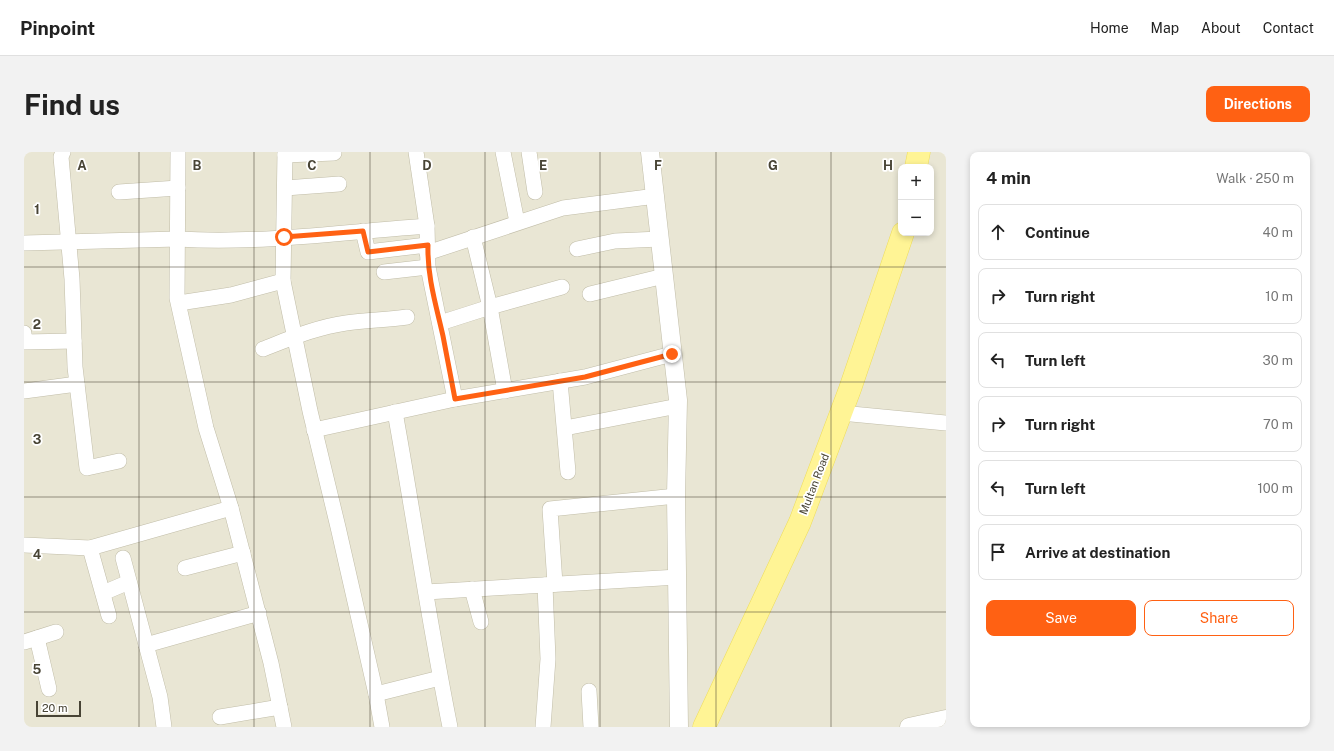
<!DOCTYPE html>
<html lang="en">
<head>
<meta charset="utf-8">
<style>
  :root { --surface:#fff; --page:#f2f2f2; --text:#222; --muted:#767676; --line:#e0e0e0; --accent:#ff6113 }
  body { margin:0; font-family:"Public Sans",sans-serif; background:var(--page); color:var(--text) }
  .controls { position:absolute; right:12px; top:12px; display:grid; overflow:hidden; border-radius:8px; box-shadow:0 2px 6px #0003 }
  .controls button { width:36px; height:36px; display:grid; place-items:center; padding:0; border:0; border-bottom:1px solid var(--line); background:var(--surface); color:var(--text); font:20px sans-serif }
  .scale { position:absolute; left:12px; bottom:10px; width:45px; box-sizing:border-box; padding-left:4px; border:2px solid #484435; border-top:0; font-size:11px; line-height:14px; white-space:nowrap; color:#484435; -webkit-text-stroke:3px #fff; paint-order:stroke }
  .stop { position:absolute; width:12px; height:12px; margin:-9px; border:3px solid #ff6113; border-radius:50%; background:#fff }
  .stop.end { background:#ff6113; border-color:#fff; box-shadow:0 1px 4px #0008 }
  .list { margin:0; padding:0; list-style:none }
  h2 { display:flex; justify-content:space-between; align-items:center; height:52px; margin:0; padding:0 16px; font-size:17px }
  h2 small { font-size:13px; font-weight:400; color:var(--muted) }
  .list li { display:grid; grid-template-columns:26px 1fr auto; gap:12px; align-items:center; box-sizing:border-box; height:56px; margin:0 8px 8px; padding:0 8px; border:1px solid var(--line); border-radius:8px }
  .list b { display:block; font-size:15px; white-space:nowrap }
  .list em { font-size:13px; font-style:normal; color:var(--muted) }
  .actions { display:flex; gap:8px; padding:12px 16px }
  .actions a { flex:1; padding:9px 0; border:1px solid var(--accent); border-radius:8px; text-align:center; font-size:14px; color:var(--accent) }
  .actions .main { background:var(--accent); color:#fff }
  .icon { flex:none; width:22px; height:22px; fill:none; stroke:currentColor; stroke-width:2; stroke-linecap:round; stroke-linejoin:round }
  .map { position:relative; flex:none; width:922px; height:575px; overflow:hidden; border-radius:8px }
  header { display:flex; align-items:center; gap:24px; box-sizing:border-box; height:56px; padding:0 20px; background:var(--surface); border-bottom:1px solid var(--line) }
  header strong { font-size:19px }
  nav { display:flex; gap:22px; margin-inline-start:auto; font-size:14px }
  .intro { display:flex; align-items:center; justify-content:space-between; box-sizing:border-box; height:96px; padding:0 24px }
  h1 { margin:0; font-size:28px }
  .button { padding:10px 18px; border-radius:8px; background:var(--accent); color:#fff; font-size:14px; font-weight:700 }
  main { display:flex; gap:24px; padding:0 24px }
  aside { flex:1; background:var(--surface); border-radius:8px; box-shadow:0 2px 6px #0003 }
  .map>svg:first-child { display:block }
  .residential { fill:#e9e6d4; fill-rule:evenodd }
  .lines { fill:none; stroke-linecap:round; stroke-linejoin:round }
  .minor-casing { stroke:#c1bda8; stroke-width:16 }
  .tertiary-casing { stroke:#c1bda8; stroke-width:19 }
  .primary-casing { stroke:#eedd5b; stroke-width:23 }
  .minor { stroke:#fff; stroke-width:15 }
  .tertiary { stroke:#fff; stroke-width:18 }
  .primary { stroke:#fff495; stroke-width:22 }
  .route { stroke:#ff6113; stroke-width:5 }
  .grid { fill:none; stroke:#484435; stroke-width:1; stroke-opacity:0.55 }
  .labels { text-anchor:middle; stroke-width:3.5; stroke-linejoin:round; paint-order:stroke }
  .street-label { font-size:11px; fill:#484435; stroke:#fff }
  .grid-label { font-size:13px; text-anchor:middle; font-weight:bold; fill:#484435; stroke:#fff; stroke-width:3.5; stroke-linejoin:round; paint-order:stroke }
</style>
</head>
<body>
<header>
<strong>Pinpoint</strong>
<nav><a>Home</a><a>Map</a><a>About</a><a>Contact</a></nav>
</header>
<div class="intro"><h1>Find us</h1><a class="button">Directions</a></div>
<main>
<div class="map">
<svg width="922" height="575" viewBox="0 0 922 575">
  <rect width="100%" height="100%" fill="#f5f3e6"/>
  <path class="residential" d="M0 0H922V575H0ZM877 15H907V81H877Z"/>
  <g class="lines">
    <g class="minor-casing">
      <g id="minor">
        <polyline points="39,0 37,5 48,127 51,215 63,316 95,309"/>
        <polyline points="154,0 153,146 182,276 207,356 247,511 260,575"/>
        <polyline points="261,0 259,129 286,259 314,375 352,542 358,575"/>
        <polyline points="392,0 403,74 404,115 431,247"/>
        <polyline points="479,0 493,70"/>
        <polyline points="505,0 511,40"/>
        <polyline points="261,3 310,1"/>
        <polyline points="261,36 315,32"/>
        <polyline points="95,40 154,36"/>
        <polyline points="339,79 344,100 403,93"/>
        <polyline points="449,85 466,155 481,239"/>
        <path d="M0 91 154 87C235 92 322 80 403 74"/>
        <polyline points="553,97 591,89 636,87"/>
        <polyline points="403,101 539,56 632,44"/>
        <polyline points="360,120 404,115"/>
        <polyline points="566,142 640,124"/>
        <polyline points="155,151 207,143 259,129"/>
        <polyline points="416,171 466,155 538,135"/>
        <polyline points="0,181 0,190 50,189"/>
        <path d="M239 197C265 187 293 175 322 171 342 168 363 168 383 165"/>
        <polyline points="536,229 544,320"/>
        <polyline points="0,239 53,232"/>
        <path d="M371 260C390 365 405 471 426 575"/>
        <polyline points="817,261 922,271"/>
        <polyline points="541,276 654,254"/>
        <polyline points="290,278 431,247 561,225 648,202"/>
        <polyline points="0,393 66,396 207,356"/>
        <polyline points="66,396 85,464"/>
        <polyline points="99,406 136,545 140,575"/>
        <polyline points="161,416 219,401"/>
        <polyline points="531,432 526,357 652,344"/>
        <polyline points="448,437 457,470"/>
        <polyline points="402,440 654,425"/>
        <polyline points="79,441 105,430"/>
        <polyline points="13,486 25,537"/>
        <polyline points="0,490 32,480"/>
        <polyline points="122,493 235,461"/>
        <polyline points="565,539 567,575"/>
        <polyline points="352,542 416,526"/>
        <polyline points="196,565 256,555"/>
        <polyline points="519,575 524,507 521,433"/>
      </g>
    </g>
    <g class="tertiary-casing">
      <g id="tertiary">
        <polyline points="626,0 654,248 652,344 655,575"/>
        <polyline points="885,575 922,567"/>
      </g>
    </g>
    <g class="primary-casing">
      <g id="primary">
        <polyline points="892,15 895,0"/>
        <polyline points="680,575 776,370 826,237 879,81"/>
      </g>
    </g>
    <use href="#minor" class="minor"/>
    <use href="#tertiary" class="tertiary"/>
    <use href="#primary" class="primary"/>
  </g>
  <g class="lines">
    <path class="route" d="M260 85 339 79 344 100 404 93C403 124 412 153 419 184 423 205 427 226 431 247L561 225 648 202"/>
  </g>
  <path class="grid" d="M115 0V575M230 0V575M346 0V575M461 0V575M576 0V575M692 0V575M807 0V575M0 115H922M0 230H922M0 345H922M0 460H922"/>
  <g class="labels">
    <g class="street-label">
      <text transform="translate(790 332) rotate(-69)" y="4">Multan Road</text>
    </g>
  </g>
  <g class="grid-label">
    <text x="58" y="18">A</text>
    <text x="173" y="18">B</text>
    <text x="288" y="18">C</text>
    <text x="403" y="18">D</text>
    <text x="519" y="18">E</text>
    <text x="634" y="18">F</text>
    <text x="749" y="18">G</text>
    <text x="864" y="18">H</text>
    <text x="13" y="62">1</text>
    <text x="13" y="177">2</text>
    <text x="13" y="292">3</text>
    <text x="13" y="407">4</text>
    <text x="13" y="522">5</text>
  </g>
</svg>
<div class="controls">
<button>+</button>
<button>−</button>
</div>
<div class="scale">20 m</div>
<div class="stop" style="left:260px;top:85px"></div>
<div class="stop end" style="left:648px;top:202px"></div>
</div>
<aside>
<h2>4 min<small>Walk · 250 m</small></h2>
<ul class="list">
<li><svg class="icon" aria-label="ahead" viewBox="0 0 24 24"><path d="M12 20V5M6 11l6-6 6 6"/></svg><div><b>Continue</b></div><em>40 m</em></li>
<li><svg class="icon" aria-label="right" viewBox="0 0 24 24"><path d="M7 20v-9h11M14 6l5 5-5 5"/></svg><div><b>Turn right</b></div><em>10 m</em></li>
<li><svg class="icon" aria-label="left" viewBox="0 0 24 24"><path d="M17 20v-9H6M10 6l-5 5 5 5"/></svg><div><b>Turn left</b></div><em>30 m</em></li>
<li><svg class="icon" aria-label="right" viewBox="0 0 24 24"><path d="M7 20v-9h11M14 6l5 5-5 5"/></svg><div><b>Turn right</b></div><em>70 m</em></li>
<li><svg class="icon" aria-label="left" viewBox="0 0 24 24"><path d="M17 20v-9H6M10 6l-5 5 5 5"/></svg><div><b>Turn left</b></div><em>100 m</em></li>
<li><svg class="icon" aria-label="arrive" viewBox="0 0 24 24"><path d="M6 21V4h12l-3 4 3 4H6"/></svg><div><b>Arrive at destination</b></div></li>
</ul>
<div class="actions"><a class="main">Save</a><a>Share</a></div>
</aside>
</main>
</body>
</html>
